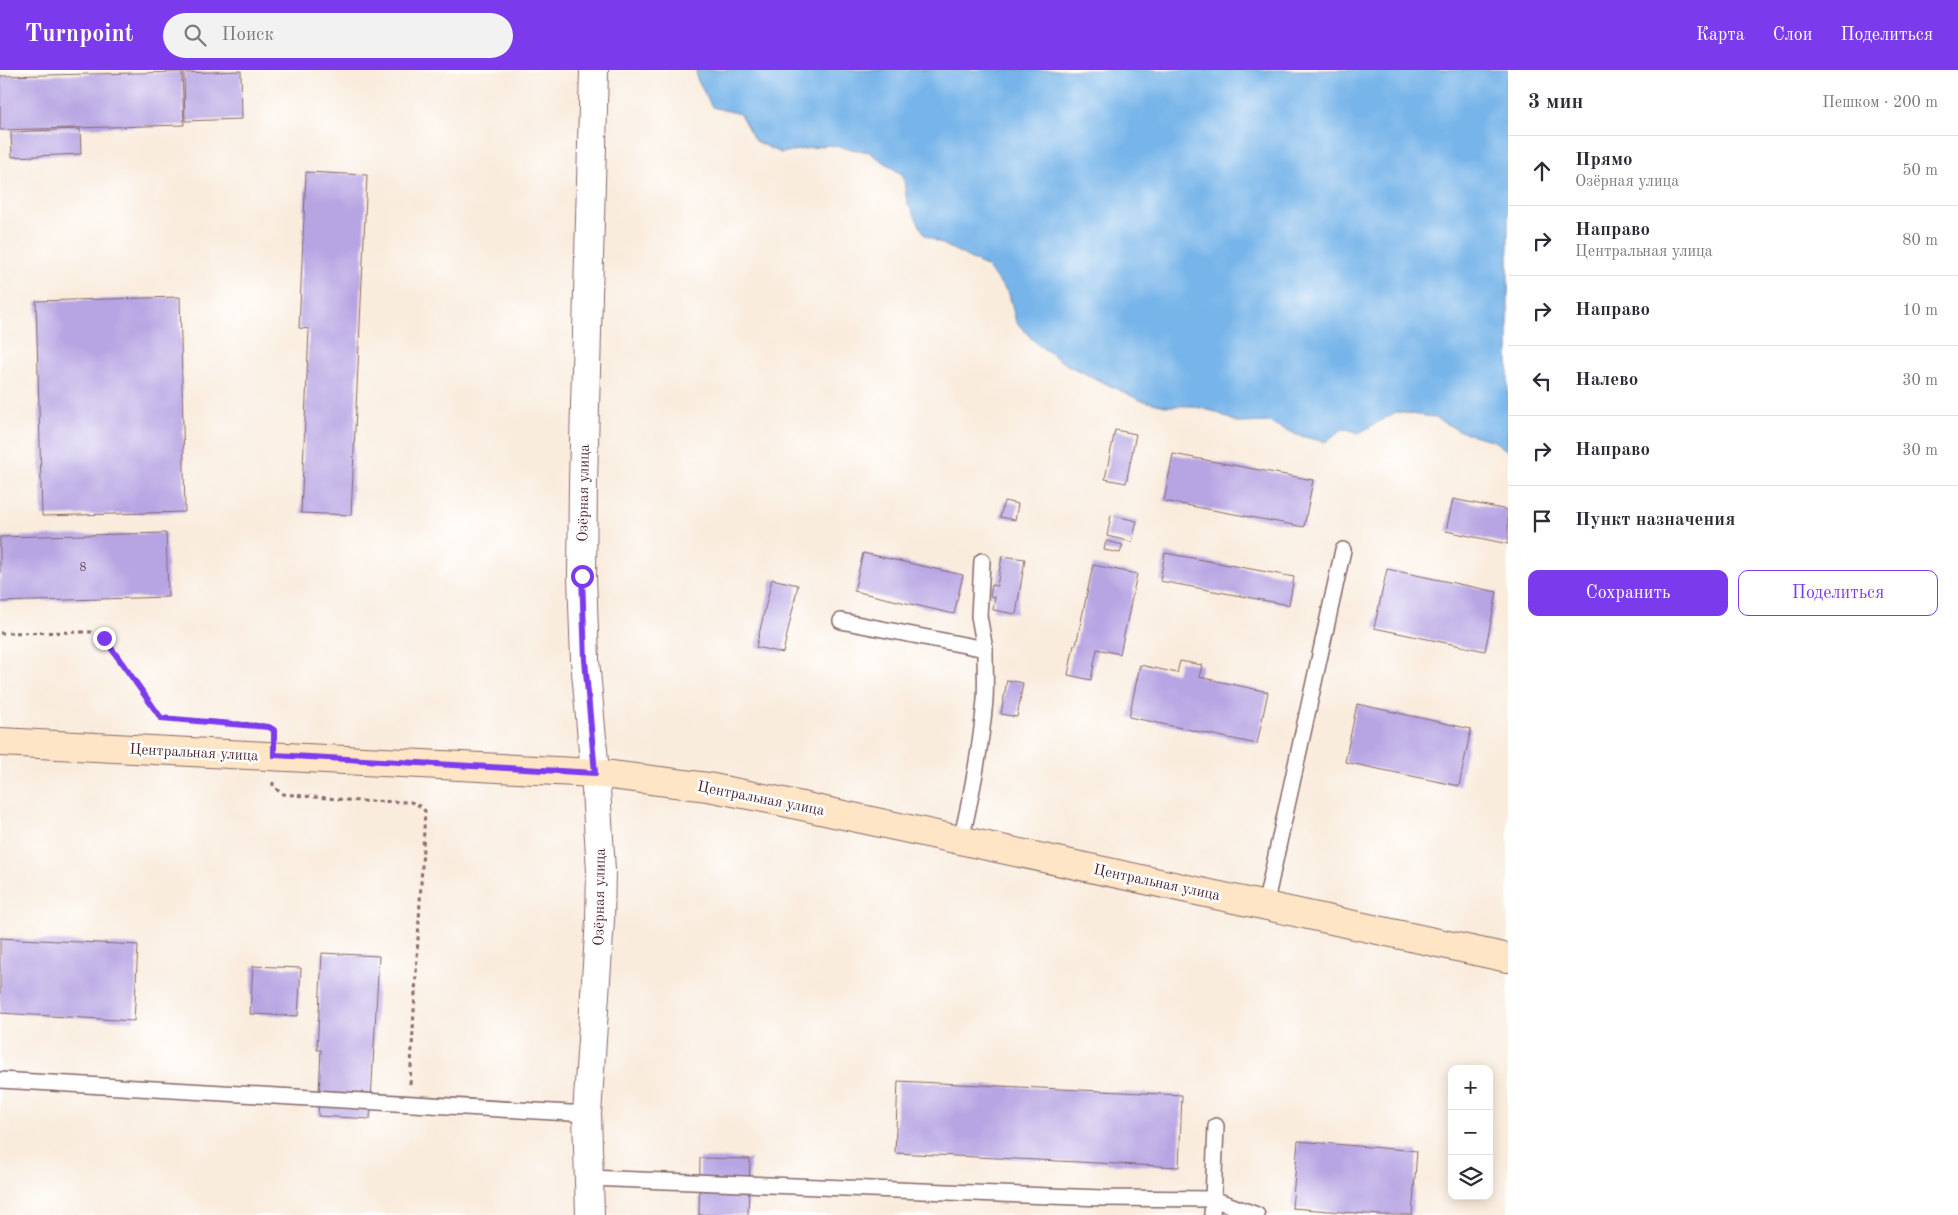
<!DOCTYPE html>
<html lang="ru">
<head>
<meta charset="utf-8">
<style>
  :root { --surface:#fff; --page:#f2f2f3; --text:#2b2b33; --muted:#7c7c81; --line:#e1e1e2; --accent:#7c3aed }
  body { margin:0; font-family:"Old Standard TT",serif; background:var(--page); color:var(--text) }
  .controls { position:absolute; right:15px; bottom:15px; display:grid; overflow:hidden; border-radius:10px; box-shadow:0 2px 12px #0003 }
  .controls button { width:45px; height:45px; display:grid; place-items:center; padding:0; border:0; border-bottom:1px solid var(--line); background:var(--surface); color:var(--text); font:25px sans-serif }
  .stop { position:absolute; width:15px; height:15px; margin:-11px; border:4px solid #7c3aed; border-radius:50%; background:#fff }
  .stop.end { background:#7c3aed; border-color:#fff; box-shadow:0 1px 5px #0008 }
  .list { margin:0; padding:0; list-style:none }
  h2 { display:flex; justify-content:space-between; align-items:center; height:65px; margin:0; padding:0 20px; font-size:21px }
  h2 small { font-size:16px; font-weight:400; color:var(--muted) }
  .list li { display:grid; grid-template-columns:32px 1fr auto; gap:15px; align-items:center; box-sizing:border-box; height:70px; padding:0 20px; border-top:1px solid var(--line) }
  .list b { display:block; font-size:19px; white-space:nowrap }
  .list p { margin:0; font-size:16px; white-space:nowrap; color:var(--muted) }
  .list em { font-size:16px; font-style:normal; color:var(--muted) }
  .actions { display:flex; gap:10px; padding:15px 20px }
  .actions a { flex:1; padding:11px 0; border:1px solid var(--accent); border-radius:10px; text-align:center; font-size:18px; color:var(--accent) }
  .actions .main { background:var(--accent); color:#fff }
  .icon { flex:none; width:28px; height:28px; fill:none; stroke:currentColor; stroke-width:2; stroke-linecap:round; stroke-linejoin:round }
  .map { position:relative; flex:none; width:1508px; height:1145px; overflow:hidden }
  header { display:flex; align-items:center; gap:30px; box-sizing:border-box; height:70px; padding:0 25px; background:var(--accent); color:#fff }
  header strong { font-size:24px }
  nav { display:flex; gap:28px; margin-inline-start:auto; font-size:18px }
  .search { width:350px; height:45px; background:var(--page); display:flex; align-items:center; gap:12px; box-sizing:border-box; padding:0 18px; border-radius:28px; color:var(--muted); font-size:19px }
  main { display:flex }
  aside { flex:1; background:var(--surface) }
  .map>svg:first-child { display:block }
  .water { fill:#76b4e9; stroke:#606a8a }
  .building { fill:#b7a5e3 }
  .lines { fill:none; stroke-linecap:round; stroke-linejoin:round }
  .lane-casing { stroke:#876769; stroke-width:18 }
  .street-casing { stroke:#876769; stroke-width:30 }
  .secondary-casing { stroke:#876769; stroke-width:30 }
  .path { stroke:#876769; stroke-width:3; stroke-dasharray:4 4; stroke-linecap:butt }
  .lane { stroke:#fff; stroke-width:15 }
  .street { stroke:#fff; stroke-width:28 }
  .secondary { stroke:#fde5c5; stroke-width:28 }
  .route { stroke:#7c3aed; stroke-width:6 }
  .labels { text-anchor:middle; stroke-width:5; stroke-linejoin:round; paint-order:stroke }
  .number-label { font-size:12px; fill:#654059 }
  .street-label { font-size:15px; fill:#4a1f2b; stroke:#fff }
</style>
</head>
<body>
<header>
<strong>Turnpoint</strong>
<div class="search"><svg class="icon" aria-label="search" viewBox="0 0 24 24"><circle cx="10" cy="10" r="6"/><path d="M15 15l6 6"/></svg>Поиск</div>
<nav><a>Карта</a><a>Слои</a><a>Поделиться</a></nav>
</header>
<main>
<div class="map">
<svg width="1508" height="1145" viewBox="0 0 1508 1145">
  <rect width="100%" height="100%" fill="#fff"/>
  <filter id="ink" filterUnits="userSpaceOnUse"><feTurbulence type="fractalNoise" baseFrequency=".02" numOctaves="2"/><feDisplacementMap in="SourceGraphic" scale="10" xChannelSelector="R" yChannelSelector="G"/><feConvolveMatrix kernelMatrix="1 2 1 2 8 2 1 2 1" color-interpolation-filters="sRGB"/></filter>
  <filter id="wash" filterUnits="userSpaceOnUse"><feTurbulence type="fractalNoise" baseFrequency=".0096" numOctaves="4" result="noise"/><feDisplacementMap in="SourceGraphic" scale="20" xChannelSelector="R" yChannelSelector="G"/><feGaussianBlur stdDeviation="1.12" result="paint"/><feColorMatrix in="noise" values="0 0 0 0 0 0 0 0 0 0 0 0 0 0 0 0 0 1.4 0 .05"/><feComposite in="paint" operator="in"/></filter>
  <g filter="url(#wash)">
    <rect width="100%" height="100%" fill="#f9ecdd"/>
    <polygon class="water" points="696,0 1508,0 1508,381 1494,371 1462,362 1433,347 1396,342 1359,363 1344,358 1325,372 1297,365 1269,352 1238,353 1216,342 1192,336 1165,336 1140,330 1067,295 1037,274 1016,252 1009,224 987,197 925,165 907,132 903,105 869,82 829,75 780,83 755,71 740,44 712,37 697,9"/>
    <g id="blocks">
      <g class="building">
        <polygon points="241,1 242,49 185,51 184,3"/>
        <polygon points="182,2 184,55 0,60 0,6"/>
        <polygon points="80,59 81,84 12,87 11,62"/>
        <polygon points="306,102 367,105 351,445 301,443 309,259 299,258"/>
        <polygon points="180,227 185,442 42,446 36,231"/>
        <polygon points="1115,360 1136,364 1126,413 1105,409"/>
        <polygon points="1173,384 1313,410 1304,457 1164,431"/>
        <polygon points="1453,429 1508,440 1508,474 1446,461"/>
        <polygon points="1004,431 1018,434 1015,450 1000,447"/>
        <polygon points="1111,445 1137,451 1132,472 1107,466"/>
        <polygon points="166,463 168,527 0,532 0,467"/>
        <polygon points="1106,471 1123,475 1120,483 1104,480"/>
        <polygon points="863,483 963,505 954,544 854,521"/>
        <polygon points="1165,483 1294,507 1289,535 1160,511"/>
        <polygon points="1002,486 1025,489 1016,544 993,540 995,527 990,526 992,515 997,516"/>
        <polygon points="1093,495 1137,504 1120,584 1097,579 1091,610 1068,605 1074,575 1076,575"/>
        <polygon points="1387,499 1497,522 1485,581 1374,558"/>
        <polygon points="772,509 798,515 783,583 756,577"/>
        <polygon points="1180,591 1202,595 1199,607 1268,622 1257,674 1129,647 1140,595 1177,603"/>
        <polygon points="1007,610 1023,613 1017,647 1001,644"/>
        <polygon points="1357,634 1471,659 1459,716 1345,692"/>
        <polygon points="0,868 138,875 134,951 0,943"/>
        <polygon points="322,883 379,886 370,1049 318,1046 321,980 317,980"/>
        <polygon points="253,896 301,898 298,946 250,944"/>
        <polygon points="898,1011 1182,1025 1179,1097 895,1083"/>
        <polygon points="1298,1071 1417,1081 1412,1145 1380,1145 1292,1138"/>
        <polygon points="700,1088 750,1089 748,1145 699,1145"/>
      </g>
    </g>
  </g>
  <g filter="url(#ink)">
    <use href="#blocks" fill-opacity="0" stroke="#876769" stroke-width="1"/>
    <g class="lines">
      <g class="lane-casing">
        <g id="lane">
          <polyline points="982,491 979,546 985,579"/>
          <path d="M841 551 985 579C985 596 986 613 985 630 981 677 972 724 961 770"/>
          <polyline points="1265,836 1343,480"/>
          <polyline points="0,1010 587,1044"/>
          <polyline points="1216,1056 1213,1129 1257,1145"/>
          <polyline points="588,1108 1102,1128 1213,1129 1212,1145"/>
        </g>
      </g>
      <g class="street-casing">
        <polyline id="street" points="590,1145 587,1044 600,850 601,801 595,703 585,590 582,506 583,412 594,0"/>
      </g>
      <g class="secondary-casing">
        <polyline id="secondary" points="0,672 595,703 708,717 774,730 1508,888"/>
      </g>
      <g class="path">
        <polyline points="0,563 91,562 104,567 161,648 262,655 271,658"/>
        <polyline points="273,712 273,716 282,724 359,731 411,732 422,737 425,741 410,1014"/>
      </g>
      <use href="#lane" class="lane"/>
      <use href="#street" class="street"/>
      <use href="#secondary" class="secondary"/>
    </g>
  </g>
  <g class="lines" filter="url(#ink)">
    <polyline class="route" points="104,568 161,648 269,657 274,660 274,685 595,703 585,590 582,506"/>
  </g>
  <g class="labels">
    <g class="number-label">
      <text x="83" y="501">8</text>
    </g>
    <g class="street-label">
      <text transform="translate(583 423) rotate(-89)" y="5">Озёрная улица</text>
      <text transform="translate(194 682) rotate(3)" y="5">Центральная улица</text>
      <text transform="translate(761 728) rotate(11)" y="5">Центральная улица</text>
      <text transform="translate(1157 812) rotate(12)" y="5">Центральная улица</text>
      <text transform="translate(599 827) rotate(-89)" y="5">Озёрная улица</text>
    </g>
  </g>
</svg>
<div class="controls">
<button>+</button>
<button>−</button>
<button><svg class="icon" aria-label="layers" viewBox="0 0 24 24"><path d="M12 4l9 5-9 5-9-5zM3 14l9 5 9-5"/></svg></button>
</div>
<div class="stop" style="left:582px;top:506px"></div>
<div class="stop end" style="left:104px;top:568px"></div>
</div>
<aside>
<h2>3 мин<small>Пешком · 200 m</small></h2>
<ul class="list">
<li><svg class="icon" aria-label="ahead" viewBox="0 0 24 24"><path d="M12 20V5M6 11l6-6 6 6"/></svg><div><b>Прямо</b><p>Озёрная улица</p></div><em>50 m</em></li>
<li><svg class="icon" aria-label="right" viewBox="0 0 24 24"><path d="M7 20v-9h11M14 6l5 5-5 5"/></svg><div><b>Направо</b><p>Центральная улица</p></div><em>80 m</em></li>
<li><svg class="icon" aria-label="right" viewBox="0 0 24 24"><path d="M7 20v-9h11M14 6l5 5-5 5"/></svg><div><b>Направо</b></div><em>10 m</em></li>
<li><svg class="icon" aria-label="left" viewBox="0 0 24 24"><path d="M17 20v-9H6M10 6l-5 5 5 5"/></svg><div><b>Налево</b></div><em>30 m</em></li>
<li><svg class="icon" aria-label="right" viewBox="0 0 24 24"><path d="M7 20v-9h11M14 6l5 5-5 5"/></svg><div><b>Направо</b></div><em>30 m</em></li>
<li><svg class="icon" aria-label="arrive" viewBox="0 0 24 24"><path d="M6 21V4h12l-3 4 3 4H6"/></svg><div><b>Пункт назначения</b></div></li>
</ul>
<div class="actions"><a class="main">Сохранить</a><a>Поделиться</a></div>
</aside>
</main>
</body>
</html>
